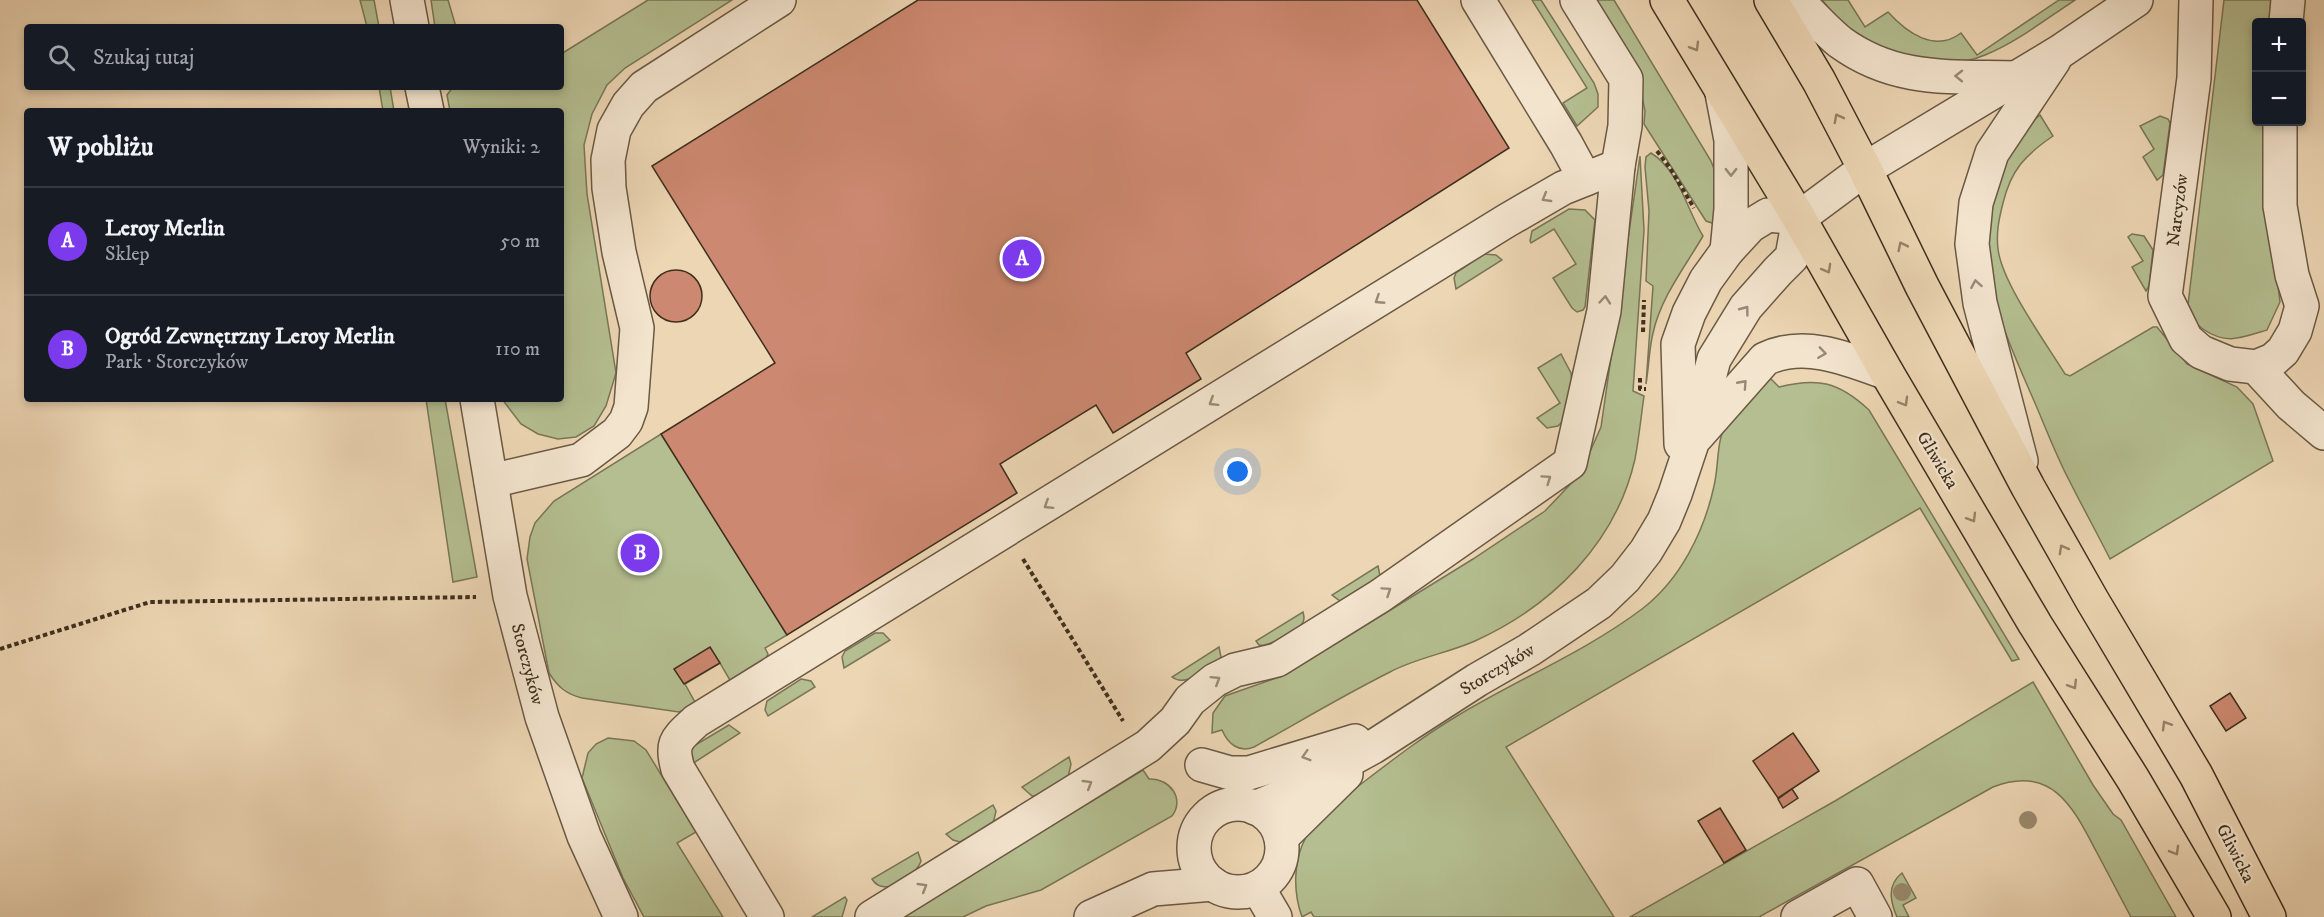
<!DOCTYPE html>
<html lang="pl">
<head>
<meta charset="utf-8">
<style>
  :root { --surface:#171b24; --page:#242831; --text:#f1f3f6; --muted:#9ea1a6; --line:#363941; --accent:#7c3aed }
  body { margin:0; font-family:"IM FELL DW Pica",serif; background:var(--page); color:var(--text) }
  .controls { position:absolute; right:18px; top:18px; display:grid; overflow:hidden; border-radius:6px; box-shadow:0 3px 9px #0003 }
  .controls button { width:54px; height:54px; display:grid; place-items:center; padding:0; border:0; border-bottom:2px solid var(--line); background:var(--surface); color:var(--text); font:30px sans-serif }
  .you { position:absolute; left:1238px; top:472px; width:21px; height:21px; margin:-15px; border:4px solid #fff; border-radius:50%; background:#1a73e8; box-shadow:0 0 0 9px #1a73e833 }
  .badge { display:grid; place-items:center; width:39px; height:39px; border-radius:50%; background:var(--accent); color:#fff; font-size:20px; font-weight:700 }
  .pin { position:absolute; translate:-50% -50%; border:3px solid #fff; box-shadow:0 2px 6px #0006 }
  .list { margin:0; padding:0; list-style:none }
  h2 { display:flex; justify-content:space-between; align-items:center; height:78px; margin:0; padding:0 24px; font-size:26px }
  h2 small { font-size:20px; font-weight:400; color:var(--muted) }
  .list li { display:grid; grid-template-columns:39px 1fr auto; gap:18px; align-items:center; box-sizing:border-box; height:108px; padding:0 24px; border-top:2px solid var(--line) }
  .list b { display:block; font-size:22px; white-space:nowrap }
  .list p { margin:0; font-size:20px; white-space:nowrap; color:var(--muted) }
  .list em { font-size:20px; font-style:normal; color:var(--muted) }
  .icon { flex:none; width:33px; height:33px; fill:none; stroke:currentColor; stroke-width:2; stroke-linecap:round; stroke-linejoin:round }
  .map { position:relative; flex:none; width:2324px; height:917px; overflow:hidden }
  .search { position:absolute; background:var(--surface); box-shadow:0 3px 9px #0003; left:24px; top:24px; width:540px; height:66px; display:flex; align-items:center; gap:15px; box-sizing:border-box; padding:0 21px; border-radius:6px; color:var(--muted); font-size:22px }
  .panel { position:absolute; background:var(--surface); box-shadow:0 3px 9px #0003; left:24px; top:108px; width:540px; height:294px; border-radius:6px }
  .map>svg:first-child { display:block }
  .green { fill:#b4be90; stroke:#797657; stroke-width:1.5 }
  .building { fill:#cc8870; stroke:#3e2f1e; stroke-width:1.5 }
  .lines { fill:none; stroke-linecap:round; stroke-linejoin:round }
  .minor-casing { stroke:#6a5944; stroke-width:36 }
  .major-casing { stroke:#3e2f1e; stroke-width:36 }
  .path { stroke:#3e2f1e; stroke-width:4; stroke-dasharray:4.5 3; stroke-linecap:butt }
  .minor { stroke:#f3e4ce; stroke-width:33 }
  .major { stroke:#edd6b4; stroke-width:33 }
  .tree { fill:#9a8a6e }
  .oneway { stroke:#968269 }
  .oneway2 { stroke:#988a76 }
  .labels { text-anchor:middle; stroke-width:4.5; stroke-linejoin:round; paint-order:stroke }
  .street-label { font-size:18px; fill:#3e2f1e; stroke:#f3e4ce }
</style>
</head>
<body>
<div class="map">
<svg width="2324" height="917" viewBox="0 0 2324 917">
  <rect width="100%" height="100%" fill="#edd6b4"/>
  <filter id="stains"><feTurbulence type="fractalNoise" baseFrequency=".00333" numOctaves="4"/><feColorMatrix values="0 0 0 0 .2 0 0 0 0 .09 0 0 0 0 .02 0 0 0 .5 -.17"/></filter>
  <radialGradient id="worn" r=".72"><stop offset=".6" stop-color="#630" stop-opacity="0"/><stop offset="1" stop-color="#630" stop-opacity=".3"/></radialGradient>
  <g class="green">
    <polygon points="360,0 374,0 379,27 367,27"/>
    <polygon points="431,0 448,0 456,27 435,27"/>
    <polygon points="648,0 732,0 625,68 607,85 592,114 584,145 587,194 616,373 606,406 594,426 576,437 558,439 538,434 521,424 502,399 561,399 561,111 450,111 447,95 453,87 561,87 561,54"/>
    <polygon points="1532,0 1541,0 1594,83 1598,94 1598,107 1577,126 1563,103 1587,88"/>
    <polygon points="1589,0 1614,0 1711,161 1717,177 1718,225 1706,221 1644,124 1645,111 1642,96"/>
    <path d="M1822 0H1848L1865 27 1888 12C1907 33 1935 53 1961 33L1977 55 2059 0H2075C2046 19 2017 42 1985 55 1948 71 1898 60 1864 42 1848 33 1834 14 1822 0Z"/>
    <path d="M2224 0H2274L2272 22H2256V122H2266L2263 155 2280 302 2267 330C2241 338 2226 345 2203 329 2193 322 2190 317 2188 305Z"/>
    <polygon points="379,87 390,87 394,111 383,111"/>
    <path d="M2040 115 2053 136C2025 155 2011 170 2003 203 1999 219 1996 232 1998 249 2002 283 2046 343 2065 374L2070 376 2153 327H2157L2187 364 2237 387 2253 404 2273 461 2110 559C2097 533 2083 508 2070 482 2055 454 2044 423 2031 394 2012 350 1990 304 1988 255 1987 226 1993 198 2003 171 2011 149 2022 129 2040 115Z"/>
    <polygon points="2160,116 2168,119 2170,123 2163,175 2157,180 2143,157 2154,149 2140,126"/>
    <path d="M1651 153C1679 170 1687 210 1703 236 1685 267 1661 297 1653 333 1649 349 1649 367 1646 384L1653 286 1646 281 1649 211 1645 167 1646 157Z"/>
    <path d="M1640 156 1644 230 1633 391 1644 396C1641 417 1639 438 1635 459 1616 543 1552 606 1475 641 1448 653 1416 658 1390 672 1344 695 1299 722 1254 747 1239 753 1228 744 1222 730L1212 733 1213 713 1225 696 1285 675 1473 559 1545 511 1580 474 1601 427Z"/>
    <polygon points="1569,209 1585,210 1595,220 1585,307 1583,310 1577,312 1572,308 1553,278 1576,264 1554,229 1531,243 1530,241 1532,231"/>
    <polygon points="2132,234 2144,236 2153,250 2149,286 2146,291 2132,267 2143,261 2128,237"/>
    <polygon points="1484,254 1496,255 1502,260 1456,289 1454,278 1456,273"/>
    <polygon points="1561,354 1571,373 1572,382 1563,421 1558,426 1547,428 1537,418 1560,403 1538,368"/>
    <path d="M1770 378 1779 387C1818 377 1839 382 1869 410L2019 659 2012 661 1920 508 1506 747 1614 917H1314L1311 912 1302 917C1293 892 1293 861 1306 837 1315 820 1349 793 1365 781 1395 758 1425 735 1457 716 1518 679 1585 652 1642 609 1680 580 1704 532 1714 486 1719 466 1716 442 1726 424 1735 409 1757 391 1770 378Z"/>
    <polygon points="426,399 445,399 477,577 453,582"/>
    <path d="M661 434 787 635 765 648 768 654 765 660 731 682 720 663 685 684 696 704 679 712 582 698C566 694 558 687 549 673L527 559 530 537 535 523 554 501Z"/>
    <polygon points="1378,566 1380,576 1377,578 1340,601 1332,595"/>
    <path d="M1303 612C1304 617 1305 618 1303 622 1299 631 1267 647 1259 645L1256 641Z"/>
    <polygon points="875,633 883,633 890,640 844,668 842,657 845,651"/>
    <path d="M1219 647 1221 657 1218 661C1205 669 1186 688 1172 677Z"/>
    <polygon points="801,679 811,681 815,687 768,716 765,710 767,701"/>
    <path d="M2033 682 2093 785 2113 814 2121 820 2176 917H2131C2119 895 2108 873 2096 851 2073 807 2052 764 1993 787L1759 917H1630L1835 801Z"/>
    <polygon points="729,725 740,733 692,764 689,753 692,747"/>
    <polygon points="608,738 634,741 646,750 696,832 677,843 723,917 644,917 623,878 582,778 588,753 596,744"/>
    <polygon points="1069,757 1071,764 1068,777 1039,795 1032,796 1022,787"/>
    <path d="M1143 770 1149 779C1170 778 1185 799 1172 816L1041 890 986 906 963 917H901Z"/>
    <polygon points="993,805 996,811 993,824 960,842 953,840 946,834"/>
    <path d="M918 852 921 861C916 876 884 899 872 879Z"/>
    <path d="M1902 873 1916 898 1903 905 1909 917H1897C1890 901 1887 885 1902 873Z"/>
    <polygon points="845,897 847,900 842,917 812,917"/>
  </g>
  <g class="building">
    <polygon points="918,0 1417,0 1509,148 1186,353 1201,379 1113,433 1096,405 1000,464 1017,493 787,635 661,434 775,363 652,166"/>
    <circle cx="676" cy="296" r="26"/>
    <polygon points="710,647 720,663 684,684 674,669"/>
    <polygon points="2230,693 2246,718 2226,731 2210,706"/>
    <polygon points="1793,733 1819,771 1778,798 1753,761"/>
    <polygon points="1792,789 1798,798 1783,808 1778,799"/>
    <polygon points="1720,808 1746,850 1724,863 1698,821"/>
  </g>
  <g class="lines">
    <g class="minor-casing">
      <g id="minor">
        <polyline points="407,0 412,27"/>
        <polyline points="1478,0 1566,144 1585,179"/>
        <path d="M1797 0C1811 14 1825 30 1840 42 1896 83 1952 76 2017 78"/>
        <polyline points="2196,0 2194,78 2165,296 2186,339 2201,352 2230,364 2256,367 2273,360 2283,351 2295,331 2302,306 2292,275 2280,206 2280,122"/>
        <polyline points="2286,22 2288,0"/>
        <polyline points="422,87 427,111"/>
        <polyline points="1722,93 1731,140 1731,209 1727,251"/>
        <polyline points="2256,367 2291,405 2324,433"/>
        <polyline points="477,399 510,596 542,717 584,836 621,917"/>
        <path d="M1697 436 1765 359C1804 340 1849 359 1887 373"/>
        <polyline points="1681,444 1678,344 1689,313 1706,280 1727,251 1750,226 1768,215 1799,218 1865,169 2061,51 2136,0"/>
        <polyline points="2021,461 1980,303 1972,244 1976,203 1992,153 2054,60"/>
        <polyline points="491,481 581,460 617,433 626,421 631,407 637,328 619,252 609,188 608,160 614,130 628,105 644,87 779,0"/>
        <polyline points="1202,765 1230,773 1249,773 1355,741"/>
        <circle cx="1238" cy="848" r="44"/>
        <polyline points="1255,808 1285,795 1373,747 1477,680 1529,650 1599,603 1625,578 1646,551 1664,521 1675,494 1693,440 1714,359 1746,307 1778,271 1792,257 1799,218"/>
        <polyline points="1281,838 1346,774"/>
        <polyline points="1258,888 1275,917"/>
        <path d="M767 917 678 769C670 742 677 739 696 721L1506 221 1563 188 1618 166"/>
        <polyline points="872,917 1148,746 1175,721 1190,700 1215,680 1235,670 1277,660 1380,596 1570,463 1604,311 1618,166 1625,126 1626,79 1577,0"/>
        <polyline points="1091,917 1153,889 1213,884"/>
        <polyline points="1798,917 1857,884 1875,917"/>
      </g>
    </g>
    <g class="major-casing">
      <g id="major">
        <polyline points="1667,0 1799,218 1887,373 2035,624 2133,779 2214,917"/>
        <polyline points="1771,0 1819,81 1865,169 1922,286 2028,487 2092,600 2196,775 2269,917"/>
      </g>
    </g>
    <g class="path">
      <polyline points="1657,151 1670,168 1694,208"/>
      <polyline points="1643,332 1644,300"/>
      <polyline points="1640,378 1640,389 1646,389"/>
      <polyline points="1023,559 1123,721"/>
      <polyline points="0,649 150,602 476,597"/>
    </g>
    <use href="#minor" class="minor"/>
    <use href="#major" class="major"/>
  </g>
  <g class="tree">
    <circle cx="2028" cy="820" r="9"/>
    <circle cx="1902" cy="892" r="9"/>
  </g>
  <defs><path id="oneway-chevron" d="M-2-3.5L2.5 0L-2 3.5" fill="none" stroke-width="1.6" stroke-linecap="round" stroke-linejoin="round" transform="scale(1.5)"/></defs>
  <g class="oneway">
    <use href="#oneway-chevron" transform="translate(1695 47) rotate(59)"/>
    <use href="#oneway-chevron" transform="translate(1838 118) rotate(-118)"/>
    <use href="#oneway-chevron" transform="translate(1902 246) rotate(-116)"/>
    <use href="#oneway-chevron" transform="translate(1827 269) rotate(61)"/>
    <use href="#oneway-chevron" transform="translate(1904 402) rotate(60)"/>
    <use href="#oneway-chevron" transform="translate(1972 518) rotate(59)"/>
    <use href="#oneway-chevron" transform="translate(2063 549) rotate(-119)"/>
    <use href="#oneway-chevron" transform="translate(2073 685) rotate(58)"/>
    <use href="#oneway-chevron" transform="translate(2166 725) rotate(-121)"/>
    <use href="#oneway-chevron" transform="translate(2175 851) rotate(60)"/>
  </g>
  <g class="oneway2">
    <use href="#oneway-chevron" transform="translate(1959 76) rotate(-179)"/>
    <use href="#oneway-chevron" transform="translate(1731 172) rotate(90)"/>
    <use href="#oneway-chevron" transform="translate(1546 198) rotate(150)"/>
    <use href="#oneway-chevron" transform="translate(1976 284) rotate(-100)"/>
    <use href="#oneway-chevron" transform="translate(1379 300) rotate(147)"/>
    <use href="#oneway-chevron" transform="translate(1605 300) rotate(-85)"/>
    <use href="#oneway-chevron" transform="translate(1745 310) rotate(-53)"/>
    <use href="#oneway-chevron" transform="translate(1822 353) rotate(8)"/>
    <use href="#oneway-chevron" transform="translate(1743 384) rotate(-48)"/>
    <use href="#oneway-chevron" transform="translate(1213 402) rotate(148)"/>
    <use href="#oneway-chevron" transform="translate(1547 479) rotate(-35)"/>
    <use href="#oneway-chevron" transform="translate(1048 505) rotate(148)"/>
    <use href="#oneway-chevron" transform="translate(1387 591) rotate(-34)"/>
    <use href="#oneway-chevron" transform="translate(1216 680) rotate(-32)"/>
    <use href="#oneway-chevron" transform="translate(1306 756) rotate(163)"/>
    <use href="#oneway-chevron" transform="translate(1088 784) rotate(-31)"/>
    <use href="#oneway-chevron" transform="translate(923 887) rotate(-31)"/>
  </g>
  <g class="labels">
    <g class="street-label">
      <text transform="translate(2177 210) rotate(-83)" y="6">Narcyzów</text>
      <text transform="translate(1938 460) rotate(59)" y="6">Gliwicka</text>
      <text transform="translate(528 664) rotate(75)" y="6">Storczyków</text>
      <text transform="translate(1497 669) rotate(-31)" y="6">Storczyków</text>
      <text transform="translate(2236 853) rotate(63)" y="6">Gliwicka</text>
    </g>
  </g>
  <rect width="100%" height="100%" filter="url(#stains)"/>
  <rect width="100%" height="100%" fill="url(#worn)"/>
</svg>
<div class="controls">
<button>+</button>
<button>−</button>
</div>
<div class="you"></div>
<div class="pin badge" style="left:1022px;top:259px">A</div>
<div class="pin badge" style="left:640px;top:553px">B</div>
<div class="search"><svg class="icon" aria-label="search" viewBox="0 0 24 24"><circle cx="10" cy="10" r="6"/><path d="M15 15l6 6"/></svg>Szukaj tutaj</div>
<section class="panel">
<h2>W pobliżu<small>Wyniki: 2</small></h2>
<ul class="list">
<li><span class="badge">A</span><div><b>Leroy Merlin</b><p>Sklep</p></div><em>50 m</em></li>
<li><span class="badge">B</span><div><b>Ogród Zewnętrzny Leroy Merlin</b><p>Park · Storczyków</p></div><em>110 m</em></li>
</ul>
</section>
</div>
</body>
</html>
